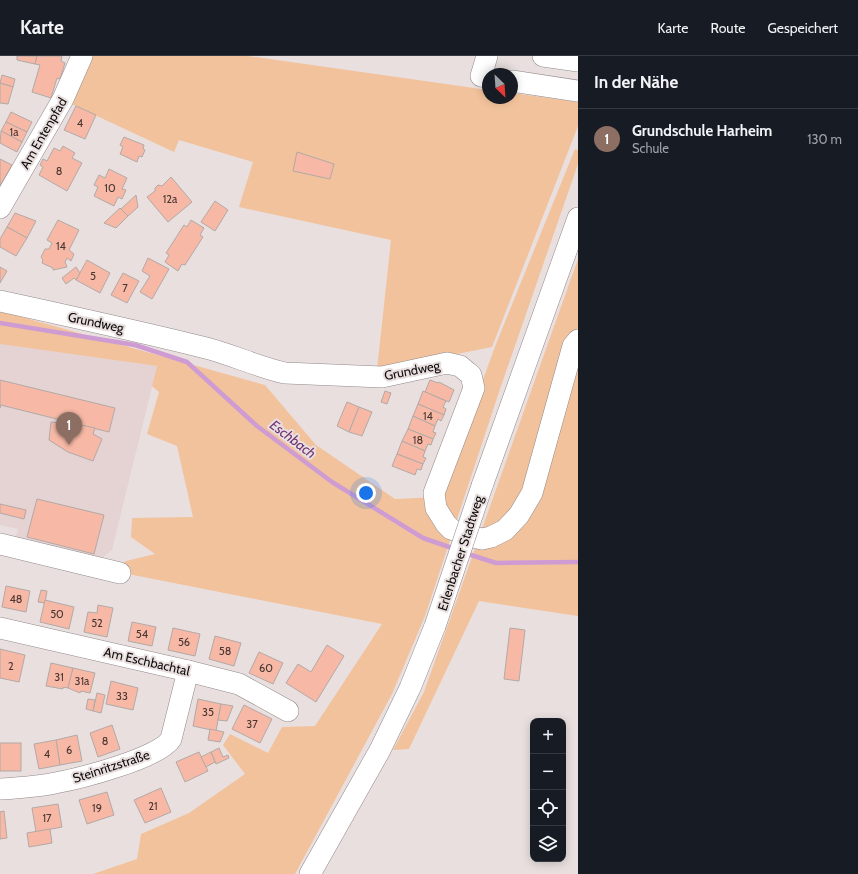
<!DOCTYPE html>
<html lang="de">
<head>
<meta charset="utf-8">
<style>
  :root { --surface:#171b24; --page:#20242c; --text:#f1f3f6; --muted:#9ea1a6; --line:#363941; --accent:#b45309 }
  body { margin:0; font-family:Cabin,sans-serif; background:var(--page); color:var(--text) }
  .controls { position:absolute; right:12px; bottom:12px; display:grid; overflow:hidden; border-radius:8px; box-shadow:0 2px 10px #0003 }
  .controls button { width:36px; height:36px; display:grid; place-items:center; padding:0; border:0; border-bottom:1px solid var(--line); background:var(--surface); color:var(--text); font:20px sans-serif }
  .compass { position:absolute; left:482px; top:12px; width:36px; height:36px; border-radius:50%; background:var(--surface); box-shadow:0 2px 10px #0003; rotate:155deg }
  .you { position:absolute; left:366px; top:437px; width:14px; height:14px; margin:-10px; border:3px solid #fff; border-radius:50%; background:#1a73e8; box-shadow:0 0 0 6px #1a73e833 }
  .badge { display:grid; place-items:center; width:26px; height:26px; border-radius:50%; background:var(--accent); color:#fff; font-size:13px; font-weight:700 }
  .pin { position:absolute; translate:-50% -33px; filter:drop-shadow(0 1px 2px #0008) }
  .pin::after { content:''; position:absolute; top:21px; width:14px; height:12px; background:inherit; clip-path:polygon(0 0,100% 0,50% 100%) }
  .list { margin:0; padding:0; list-style:none }
  h2 { display:flex; justify-content:space-between; align-items:center; height:52px; margin:0; padding:0 16px; font-size:17px }
  h2 small { font-size:13px; font-weight:400; color:var(--muted) }
  .list li { display:grid; grid-template-columns:26px 1fr auto; gap:12px; align-items:center; box-sizing:border-box; height:60px; padding:0 16px; border-top:1px solid var(--line) }
  .list b { display:block; font-size:15px; white-space:nowrap }
  .list p { margin:0; font-size:13px; white-space:nowrap; color:var(--muted) }
  .list em { font-size:13px; font-style:normal; color:var(--muted) }
  .icon { flex:none; width:22px; height:22px; fill:none; stroke:currentColor; stroke-width:2; stroke-linecap:round; stroke-linejoin:round }
  .map { position:relative; flex:none; width:578px; height:818px; overflow:hidden }
  header { display:flex; align-items:center; gap:24px; box-sizing:border-box; height:56px; padding:0 20px; background:var(--surface); border-bottom:1px solid var(--line) }
  header strong { font-size:19px }
  nav { display:flex; gap:22px; margin-inline-start:auto; font-size:14px }
  main { display:flex }
  aside { flex:1; background:var(--surface) }
  .map>svg:first-child { display:block }
  .built { fill:#e5d2d3 }
  .green { fill:#f1c29b }
  .lines { fill:none; stroke-linecap:round; stroke-linejoin:round }
  .stream { stroke:#cf9bd3; stroke-width:4.5 }
  .building { fill:#f7b9a6; stroke:#b2a9a6 }
  .minor-casing { stroke:#93898a; stroke-width:22 }
  .minor { stroke:#fff; stroke-width:21 }
  .minor-bridge-casing { stroke:#93898a; stroke-width:22; stroke-linecap:butt }
  .minor-bridge { stroke:#fff; stroke-width:21 }
  .labels { text-anchor:middle; stroke-width:4; stroke-linejoin:round; paint-order:stroke }
  .number-label { font-size:11px; fill:#483632 }
  .street-label { font-size:13px; fill:#0e0b0b; stroke:#e9dfdf }
  .water-label { font-size:14px; font-style:italic; fill:#703377; stroke:#e9dfdf }
</style>
</head>
<body>
<header>
<strong>Karte</strong>
<nav><a>Karte</a><a>Route</a><a>Gespeichert</a></nav>
</header>
<main>
<div class="map">
<svg width="578" height="818" viewBox="0 0 578 818">
  <rect width="100%" height="100%" fill="#e9dfdf"/>
  <polygon class="built" points="0,288 157,310 112,494 102,502 14,487 18,473 0,469"/>
  <g class="green">
    <polygon points="92,0 248,0 488,34 488,42 512,42 512,37 578,46 578,70 492,291 377,314 391,184 239,151 253,106 179,84 174,96 67,46"/>
    <polygon points="575,93 578,94 578,108 500,333 425,560 392,638 295,818 93,818 137,803 141,778 189,757 245,718 223,689 230,678 268,697 282,671 315,670 382,568 113,515 126,505 155,498 131,481 132,462 193,461 177,390 147,378 159,336 152,330 157,310 0,288 0,255 265,329 316,389 395,443 440,441 496,288"/>
    <polygon points="578,203 578,560 479,545 409,693 393,694 424,636"/>
  </g>
  <g class="lines">
    <g class="stream">
      <polyline points="0,267 135,289 187,306 257,370 332,426 423,482 455,493"/>
      <polyline points="465,497 496,507 578,506"/>
    </g>
  </g>
  <g class="building">
    <polygon points="17,0 37,0 35,8 17,4"/>
    <polygon points="37,0 62,0 61,5 65,7 60,23 57,22 51,42 32,36 40,9 35,8"/>
    <polygon points="2,19 15,23 13,31 0,27"/>
    <polygon points="0,27 13,31 8,48 0,47"/>
    <polygon points="76,50 96,59 85,83 64,74"/>
    <polygon points="11,56 32,66 27,76 6,66"/>
    <polygon points="6,66 27,76 22,86 1,75"/>
    <polygon points="1,75 22,86 17,96 0,87"/>
    <polygon points="124,81 144,89 143,93 145,94 142,101 139,100 137,106 120,98 123,91 120,89"/>
    <polygon points="63,90 75,97 72,102 82,107 67,135 39,119 43,111 40,109 43,103 47,105 54,92 60,95"/>
    <polygon points="297,96 334,108 330,123 293,115"/>
    <polygon points="0,103 12,109 0,130"/>
    <polygon points="109,113 127,122 122,133 126,134 122,143 118,141 114,150 94,140 98,131 94,129 99,119 105,122"/>
    <polygon points="171,121 192,146 168,166 147,141 155,135 155,132 158,129 162,130"/>
    <polygon points="136,139 138,151 128,160 121,153"/>
    <polygon points="215,145 228,154 215,175 201,166"/>
    <polygon points="120,152 128,160 116,172 104,167"/>
    <polygon points="15,157 36,165 27,182 7,171"/>
    <polygon points="58,164 79,174 69,194 74,198 71,205 67,202 65,206 67,211 53,214 53,212 42,207 43,204 41,201 45,193 49,193 52,187 47,184"/>
    <polygon points="191,164 204,172 200,179 203,181 185,209 182,208 178,215 165,206 169,199 166,197 184,169 187,171"/>
    <polygon points="7,171 27,182 16,200 0,191 0,183"/>
    <polygon points="148,202 169,213 152,243 140,236 150,220 142,215"/>
    <polygon points="87,204 110,217 100,237 76,224"/>
    <polygon points="0,211 7,215 0,227"/>
    <polygon points="76,211 80,217 76,224 74,222 66,228 62,222"/>
    <polygon points="123,217 139,225 127,247 111,239"/>
    <polygon points="0,324 115,352 109,376 1,349 0,352"/>
    <polygon points="430,324 438,327 439,326 454,334 449,346 425,336"/>
    <polygon points="385,335 391,337 387,348 381,346"/>
    <polygon points="423,335 446,345 443,351 446,353 444,359 418,348"/>
    <polygon points="347,346 359,351 349,376 337,370"/>
    <polygon points="418,348 444,359 441,365 438,363 435,370 413,360"/>
    <polygon points="359,351 372,356 362,380 349,376"/>
    <polygon points="413,360 435,370 433,376 436,377 433,383 408,373"/>
    <polygon points="51,366 67,368 67,366 95,372 93,378 102,383 93,405 68,396 49,384"/>
    <polygon points="408,373 433,383 431,389 428,388 425,395 402,385"/>
    <polygon points="402,385 425,395 423,401 426,402 423,408 397,398"/>
    <polygon points="397,398 423,408 421,414 417,413 415,419 392,410"/>
    <polygon points="37,443 104,459 94,498 27,481"/>
    <polygon points="0,448 26,454 24,463 0,457"/>
    <polygon points="6,530 30,535 26,556 2,551"/>
    <polygon points="41,534 47,535 45,547 38,546"/>
    <polygon points="45,544 74,551 69,573 40,566"/>
    <polygon points="98,549 113,552 107,581 84,576 88,556 97,557"/>
    <polygon points="132,566 156,571 152,590 128,585"/>
    <polygon points="173,572 200,578 195,600 168,594"/>
    <polygon points="510,572 525,574 519,625 504,623"/>
    <polygon points="215,580 241,587 234,610 209,603"/>
    <polygon points="327,589 344,600 316,646 286,627 298,608 311,616"/>
    <polygon points="0,593 25,599 19,626 0,622"/>
    <polygon points="259,596 283,607 273,628 249,617"/>
    <polygon points="51,607 73,612 68,632 63,631 63,633 46,630"/>
    <polygon points="73,612 95,617 90,637 81,635 80,637 68,632"/>
    <polygon points="111,625 138,632 133,654 106,648"/>
    <polygon points="97,637 105,639 101,657 93,655"/>
    <polygon points="88,643 95,644 93,655 86,653"/>
    <polygon points="198,643 221,648 216,675 193,670"/>
    <polygon points="221,648 233,650 227,665 218,664"/>
    <polygon points="244,649 272,663 260,687 232,673"/>
    <polygon points="112,669 120,693 98,701 90,677"/>
    <polygon points="210,673 224,676 220,686 208,684"/>
    <polygon points="77,679 82,705 60,709 56,684"/>
    <polygon points="56,684 60,709 39,713 34,688"/>
    <rect x="0" y="687" width="21" height="28"/>
    <polygon points="219,692 223,701 228,699 229,702 216,708 211,696"/>
    <polygon points="199,696 208,715 185,726 176,706"/>
    <polygon points="211,696 215,706 206,711 201,701"/>
    <polygon points="161,732 171,756 145,767 134,744"/>
    <polygon points="107,736 114,759 87,768 79,744"/>
    <polygon points="58,748 62,771 36,776 32,752"/>
    <polygon points="4,755 7,782 0,783 0,756"/>
    <polygon points="50,773 52,787 29,791 27,777"/>
  </g>
  <g class="lines">
    <g class="minor-casing">
      <g id="minor">
        <polyline points="487,0 481,20 488,21"/>
        <polyline points="543,0 578,5"/>
        <polyline points="512,25 578,35"/>
        <polyline points="0,152 63,43 82,0"/>
        <path d="M0 245C69 260 138 275 206 292 233 299 258 311 285 317L382 321 447 307 460 310 466 315 471 319 474 332 434 437 436 452 446 468 451 473 473 481 482 483 491 481 505 474 519 459 532 437 573 290 578 284"/>
        <polyline points="482,430 578,162"/>
        <polyline points="0,488 120,517"/>
        <polyline points="0,572 188,615 239,628 288,655"/>
        <path d="M0 733C18 732 37 731 55 727 78 723 160 702 171 683L188 615"/>
        <polyline points="310,818 380,694 410,632 435,570"/>
      </g>
    </g>
    <use href="#minor" class="minor"/>
    <g class="minor-bridge-casing">
      <polyline id="minor-bridge" points="435,570 482,430"/>
    </g>
    <use href="#minor-bridge" class="minor-bridge"/>
  </g>
  <g class="labels">
    <g class="number-label">
      <text x="80" y="71">4</text>
      <text x="14" y="80">1a</text>
      <text x="59" y="119">8</text>
      <text x="110" y="136">10</text>
      <text x="170" y="147">12a</text>
      <text x="61" y="194">14</text>
      <text x="93" y="224">5</text>
      <text x="125" y="236">7</text>
      <text x="428" y="364">14</text>
      <text x="418" y="388">18</text>
      <text x="16" y="547">48</text>
      <text x="57" y="562">50</text>
      <text x="97" y="571">52</text>
      <text x="142" y="582">54</text>
      <text x="184" y="590">56</text>
      <text x="225" y="599">58</text>
      <text x="11" y="614">2</text>
      <text x="266" y="616">60</text>
      <text x="59" y="625">31</text>
      <text x="82" y="629">31a</text>
      <text x="122" y="644">33</text>
      <text x="208" y="660">35</text>
      <text x="252" y="672">37</text>
      <text x="105" y="689">8</text>
      <text x="69" y="698">6</text>
      <text x="47" y="702">4</text>
      <text x="153" y="754">21</text>
      <text x="97" y="756">19</text>
      <text x="47" y="766">17</text>
    </g>
    <g class="street-label">
      <text transform="translate(43 77) rotate(-60)" y="5">Am Entenpfad</text>
      <text transform="translate(96 266) rotate(12)" y="5">Grundweg</text>
      <text transform="translate(412 314) rotate(-11)" y="5">Grundweg</text>
      <text transform="translate(460 497) rotate(-72)" y="5">Erlenbacher Stadtweg</text>
      <text transform="translate(147 605) rotate(13)" y="5">Am Eschbachtal</text>
      <text transform="translate(111 710) rotate(-18)" y="5">Steinritzstraße</text>
    </g>
    <g class="water-label">
      <text transform="translate(293 383) rotate(37)" y="5">Eschbach</text>
    </g>
  </g>
</svg>
<div class="controls">
<button>+</button>
<button>−</button>
<button><svg class="icon" aria-label="locate" viewBox="0 0 24 24"><circle cx="12" cy="12" r="6"/><path d="M12 2v4M12 18v4M2 12h4M18 12h4"/></svg></button>
<button><svg class="icon" aria-label="layers" viewBox="0 0 24 24"><path d="M12 4l9 5-9 5-9-5zM3 14l9 5 9-5"/></svg></button>
</div>
<svg class="compass" viewBox="-18 -18 36 36"><path d="M0-13l5 13h-10z" fill="#e53935"/><path d="M0 13l5-13h-10z" fill="#9ea1a6"/></svg>
<div class="you"></div>
<div class="pin badge" style="left:69px;top:389px;background:#8d6e63">1</div>
</div>
<aside>
<h2>In der Nähe<small></small></h2>
<ul class="list">
<li><span class="badge" style="background:#8d6e63">1</span><div><b>Grundschule Harheim</b><p>Schule</p></div><em>130 m</em></li>
</ul>
</aside>
</main>
</body>
</html>
